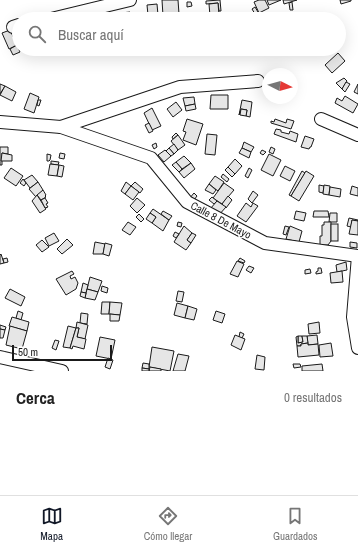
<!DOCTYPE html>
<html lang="es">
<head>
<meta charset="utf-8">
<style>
  :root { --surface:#fff; --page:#f6f6f6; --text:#222; --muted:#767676; --line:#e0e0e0; --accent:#111827 }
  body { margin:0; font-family:"Archivo Narrow",sans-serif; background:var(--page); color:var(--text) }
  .compass { position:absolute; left:262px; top:68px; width:36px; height:36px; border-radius:50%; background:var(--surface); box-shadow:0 4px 16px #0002; rotate:96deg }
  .scale { position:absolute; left:12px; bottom:10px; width:100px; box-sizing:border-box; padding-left:4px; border:2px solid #1a1a1a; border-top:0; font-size:11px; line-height:14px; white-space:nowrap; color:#1a1a1a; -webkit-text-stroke:3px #fff; paint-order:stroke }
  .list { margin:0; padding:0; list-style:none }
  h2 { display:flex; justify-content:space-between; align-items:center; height:52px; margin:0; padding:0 16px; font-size:17px }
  h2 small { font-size:13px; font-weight:400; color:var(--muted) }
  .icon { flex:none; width:22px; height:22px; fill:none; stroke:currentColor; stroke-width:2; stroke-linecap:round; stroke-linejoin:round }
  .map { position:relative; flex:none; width:358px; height:371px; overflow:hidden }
  .search { position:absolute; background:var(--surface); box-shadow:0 4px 16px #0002; left:12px; right:12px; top:12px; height:44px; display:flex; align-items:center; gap:10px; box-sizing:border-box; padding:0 14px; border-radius:22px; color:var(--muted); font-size:15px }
  .sheet { height:124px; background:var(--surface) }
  nav { display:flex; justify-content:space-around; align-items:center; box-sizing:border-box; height:56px; border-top:1px solid var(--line); background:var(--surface); font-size:11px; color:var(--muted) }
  nav a { display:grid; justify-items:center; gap:2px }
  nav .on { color:var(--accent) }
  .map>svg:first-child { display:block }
  .building { fill:#e6e6e6; stroke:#1a1a1a }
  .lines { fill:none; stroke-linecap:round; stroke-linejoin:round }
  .minor-casing { stroke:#1a1a1a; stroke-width:14 }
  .minor { stroke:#fff; stroke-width:12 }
  .labels { text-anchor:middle; stroke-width:3; stroke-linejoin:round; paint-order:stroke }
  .street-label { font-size:11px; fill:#1a1a1a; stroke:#fff }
</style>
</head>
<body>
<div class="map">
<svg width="358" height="371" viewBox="0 0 358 371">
  <rect width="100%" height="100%" fill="#fff"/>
  <g class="building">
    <polygon points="162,0 178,0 179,14 163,16"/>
    <polygon points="220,0 221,11 219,11 218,3 206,4 206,1"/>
    <polygon points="259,0 265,0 269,8 259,13 254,2"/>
    <polygon points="267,0 281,0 269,5"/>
    <polygon points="283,0 297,0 284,4"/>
    <polygon points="340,0 351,0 351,1 341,4"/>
    <polygon points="187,2 191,2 192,6 187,7"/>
    <polygon points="292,2 293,10 290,10 289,3"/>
    <polygon points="218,3 219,15 210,16 209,4"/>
    <polygon points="157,4 158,15 148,15 147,5"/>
    <polygon points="255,7 258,12 255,14 252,9"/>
    <polygon points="130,12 131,19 112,19 112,14"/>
    <polygon points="178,14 179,19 163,19 163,16"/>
    <polygon points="178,14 183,14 184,19 179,19"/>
    <polygon points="148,15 158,15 159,19 148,19"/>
    <polygon points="10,30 17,45 9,49 2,33"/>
    <polygon points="17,45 20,52 13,55 10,49"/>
    <polygon points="338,53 345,61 332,73 325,65"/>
    <polygon points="344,78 347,81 342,89 336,83"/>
    <polygon points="346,82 350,84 345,92 342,89"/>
    <polygon points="0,84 5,86 0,94"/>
    <polygon points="358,84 358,94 354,92"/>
    <polygon points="5,86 16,92 12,101 0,95"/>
    <polygon points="30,93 39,97 34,113 24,109"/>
    <polygon points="211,95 228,95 228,109 210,109"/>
    <polygon points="345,96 358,104 353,113 335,103 337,98 342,101"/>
    <polygon points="194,97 195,104 185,106 183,98"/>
    <polygon points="38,100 41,100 39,106 37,105"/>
    <polygon points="242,100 252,102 250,117 246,116 247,110 241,109 239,115"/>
    <polygon points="176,102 182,110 173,117 167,109"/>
    <polygon points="195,104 196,109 186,111 185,106"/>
    <polygon points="152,108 161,126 152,130 144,113"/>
    <polygon points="241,109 247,110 246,116 240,115"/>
    <polygon points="187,119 203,124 196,145 183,140 186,132 183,131"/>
    <polygon points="275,119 286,123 287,119 294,121 291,129 271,123 271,121 274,122"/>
    <polygon points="149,123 153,131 149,133 145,125"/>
    <polygon points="276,129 281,130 281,132 289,134 290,131 298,134 296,142 274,134"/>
    <polygon points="176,133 178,135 173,139 172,137"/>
    <polygon points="207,134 217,135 215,155 205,154"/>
    <polygon points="178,135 185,145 178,150 171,141"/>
    <polygon points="305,136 314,139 311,147 310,147 309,149 301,147"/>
    <polygon points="244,142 254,147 251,152 242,148"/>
    <polygon points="156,143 157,147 154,149 152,145"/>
    <polygon points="174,144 178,150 174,154 169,148"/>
    <polygon points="0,147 8,147 8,154 2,153 2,165 0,165"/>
    <polygon points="271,147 275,149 273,154 269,152"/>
    <polygon points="169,148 174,154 171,156 166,151"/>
    <polygon points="242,148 251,152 249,158 239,153"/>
    <polygon points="165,150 171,156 164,162 158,155"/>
    <polygon points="262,150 266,152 263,155 260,153"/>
    <polygon points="2,153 12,155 12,161 1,161"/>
    <polygon points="60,153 65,154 64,159 59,158"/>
    <polygon points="47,154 51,155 50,160 49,161 47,161"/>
    <polygon points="269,154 281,160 273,176 261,170"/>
    <polygon points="184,156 191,163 182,169 176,162"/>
    <polygon points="235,159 242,166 235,174 228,167"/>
    <polygon points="51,161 59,162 58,165 51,164"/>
    <polygon points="176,162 182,169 179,172 172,165"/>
    <polygon points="191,163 195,169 184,178 179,172"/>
    <polygon points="50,164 59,165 57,176 48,175"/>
    <polygon points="59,165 64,166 62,177 57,176"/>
    <polygon points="285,166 295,171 290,181 280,176"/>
    <polygon points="228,167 235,174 232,177 225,170"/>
    <polygon points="11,168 23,176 16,186 4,178"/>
    <polygon points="249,168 252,170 248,178 245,176"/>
    <polygon points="302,171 305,173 291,196 289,195"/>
    <polygon points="306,171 314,176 299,201 291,196"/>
    <polygon points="223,174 229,179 227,182 221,177"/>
    <polygon points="32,175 38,182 30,188 24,180"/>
    <polygon points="215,176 224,182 218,191 209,184"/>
    <polygon points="23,179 26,183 24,186 20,183"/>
    <polygon points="38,182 43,190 36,197 29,189"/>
    <polygon points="126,182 131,186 125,194 121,191"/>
    <polygon points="135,182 143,189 140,193 131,186"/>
    <polygon points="224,183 234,190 222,204 213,198"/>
    <polygon points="209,184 216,190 213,194 205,190"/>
    <polygon points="319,185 324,186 323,193 319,192"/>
    <polygon points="324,185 330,186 329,195 323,194"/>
    <polygon points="131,186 139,192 133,200 125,194"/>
    <polygon points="352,186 358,188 358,196 350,194"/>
    <polygon points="330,187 341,189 340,197 329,195"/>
    <polygon points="43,190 46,195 45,196 46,197 41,200 37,195"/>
    <polygon points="253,191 258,195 252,203 248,199"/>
    <polygon points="194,193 197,196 194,200 189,199"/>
    <polygon points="37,195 46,209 40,213 32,201"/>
    <polygon points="228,196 232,200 226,208 222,204"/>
    <polygon points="212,197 217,201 214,204 209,200"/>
    <polygon points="45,198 48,203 46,204 48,207 45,208 41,200"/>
    <polygon points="137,198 145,205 137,213 130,206"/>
    <polygon points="217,201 226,207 218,216 210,209"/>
    <polygon points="246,203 251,207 253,203 258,206 246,222 237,216"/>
    <polygon points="153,209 169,220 163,231 152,223 156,217 150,213"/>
    <polygon points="163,211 172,216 169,220 161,214"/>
    <polygon points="296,211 306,213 304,221 294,219"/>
    <polygon points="314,211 328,211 329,217 313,217"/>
    <polygon points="150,213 156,217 152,223 146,219"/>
    <polygon points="330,213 337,213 337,222 329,222"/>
    <polygon points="139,214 144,219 141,222 136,217"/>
    <polygon points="349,218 358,220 358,221 352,220 351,227 347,226"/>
    <polygon points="352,220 358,221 358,235 349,234"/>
    <polygon points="128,222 136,227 130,235 122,230"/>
    <polygon points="178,222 182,223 181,227 177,226"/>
    <polygon points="324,222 331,222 331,241 328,245 320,245 320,236 322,236 322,225 324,225"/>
    <rect x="331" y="224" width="7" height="17"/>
    <polygon points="184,226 192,233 187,240 191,243 186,250 174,242"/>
    <polygon points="285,226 289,227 286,235 283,234"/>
    <polygon points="290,226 302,231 299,242 286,239"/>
    <polygon points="175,232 179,234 176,238 173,236"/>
    <polygon points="54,233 59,241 49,246 45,238"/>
    <polygon points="192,233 196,235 191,243 187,240"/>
    <polygon points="67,239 73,245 62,254 57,249"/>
    <polygon points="42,240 49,247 42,252 36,245"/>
    <polygon points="95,242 105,244 103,254 93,254"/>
    <polygon points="350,242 357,243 357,248 350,247"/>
    <polygon points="105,243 112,245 109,256 103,254"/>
    <polygon points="1,254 4,263 0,264 0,255"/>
    <polygon points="7,258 8,262 4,263 3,259"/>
    <polygon points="240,258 245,261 244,263 238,261"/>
    <polygon points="237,261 244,264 238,277 230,274"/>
    <polygon points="346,262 347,270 337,272 336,265"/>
    <polygon points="249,266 254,268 251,273 246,270"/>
    <polygon points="318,268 321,268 322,273 316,274 316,272 318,271"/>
    <polygon points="310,269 311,273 305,274 305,270"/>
    <polygon points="72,271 74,274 70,276 71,279 75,277 78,283 76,289 66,295 56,279"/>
    <polygon points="342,271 343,282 331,283 330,273"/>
    <polygon points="90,277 102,281 98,292 87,289"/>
    <polygon points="83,283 88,285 86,293 81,292"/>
    <polygon points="102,286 108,288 107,293 101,291"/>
    <polygon points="10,289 25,297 21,306 5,298"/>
    <polygon points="87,289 98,292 95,300 85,298"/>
    <polygon points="178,291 184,292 182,302 176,301"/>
    <polygon points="81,292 86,293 85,298 80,296"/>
    <polygon points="102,302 110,302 109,314 101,314"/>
    <polygon points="110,302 122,303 120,315 109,314"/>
    <polygon points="177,303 188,306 185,318 174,315"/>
    <polygon points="188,306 197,309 194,320 185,318"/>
    <polygon points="18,311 23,313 21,320 16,318"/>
    <polygon points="216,311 225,314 222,323 213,320"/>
    <polygon points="81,313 88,314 87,324 80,323"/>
    <polygon points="110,314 120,315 119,321 110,321"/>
    <polygon points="12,317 29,322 27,331 9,326"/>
    <polygon points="77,322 88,325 85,339 77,337 79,328 76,328"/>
    <polygon points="319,322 320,333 309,334 308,324"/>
    <polygon points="0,325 6,327 5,330 0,329"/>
    <polygon points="10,326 27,331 22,349 6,345"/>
    <polygon points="68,326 76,328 70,348 63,347"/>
    <polygon points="76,328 79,328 77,337 86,339 84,349 73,346 72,349 70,348"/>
    <polygon points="0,329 5,330 3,338 0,338"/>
    <polygon points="240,332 244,334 242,338 239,337"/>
    <polygon points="235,335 245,339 241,350 231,345"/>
    <polygon points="317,335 318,344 308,345 307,336"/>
    <polygon points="298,336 302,336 303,342 298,343"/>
    <polygon points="298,336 298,343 303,342 302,336 307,336 308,343 301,344 301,346 297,346 296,337"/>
    <polygon points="100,337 115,340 111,359 96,356"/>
    <polygon points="55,340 59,341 56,350 52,348"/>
    <polygon points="308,343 308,345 318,344 319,355 298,357 297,346 301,346 301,344"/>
    <polygon points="331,343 333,356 320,357 319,345"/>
    <polygon points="152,347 174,351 170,371 149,367"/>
    <polygon points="178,354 189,356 185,371 173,371"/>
    <polygon points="257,355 265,357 264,370 255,369"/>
    <polygon points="108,358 113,360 110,369 105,367"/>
    <polygon points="143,363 149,364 149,369 142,368"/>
    <polygon points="293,364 300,364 301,367 294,368"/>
    <polygon points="322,364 323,371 302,371 302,366"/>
    <polygon points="150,367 161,369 161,371 149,371"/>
    <polygon points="142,368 149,369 149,371 142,371"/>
  </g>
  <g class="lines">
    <g class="minor-casing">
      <g id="minor">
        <polyline points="51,19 130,0"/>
        <polyline points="13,27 19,25"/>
        <polyline points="321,119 358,135"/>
        <polyline points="0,122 61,127 151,158 187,202 265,243 358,256"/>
        <polyline points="61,127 180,87 258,81"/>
        <polyline points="358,256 353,317 358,348"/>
        <polyline points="0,357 62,371"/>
      </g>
    </g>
    <use href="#minor" class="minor"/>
  </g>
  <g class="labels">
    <g class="street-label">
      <text transform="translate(221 220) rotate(28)" y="4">Calle 8 De Mayo</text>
    </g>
  </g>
</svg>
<svg class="compass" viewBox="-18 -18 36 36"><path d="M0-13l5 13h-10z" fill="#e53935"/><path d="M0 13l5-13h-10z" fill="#767676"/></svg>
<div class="scale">50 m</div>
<div class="search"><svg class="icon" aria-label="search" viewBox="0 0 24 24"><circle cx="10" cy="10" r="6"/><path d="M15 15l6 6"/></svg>Buscar aquí</div>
</div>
<section class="sheet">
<h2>Cerca<small>0 resultados</small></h2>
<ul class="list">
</ul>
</section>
<nav>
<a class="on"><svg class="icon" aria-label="map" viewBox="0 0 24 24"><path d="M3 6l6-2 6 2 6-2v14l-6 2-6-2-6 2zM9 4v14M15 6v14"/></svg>Mapa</a>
<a><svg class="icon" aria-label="directions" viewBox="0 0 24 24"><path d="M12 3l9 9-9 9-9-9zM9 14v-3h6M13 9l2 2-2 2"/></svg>Cómo llegar</a>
<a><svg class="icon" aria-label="saved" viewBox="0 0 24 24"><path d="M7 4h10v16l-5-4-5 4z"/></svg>Guardados</a>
</nav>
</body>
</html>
